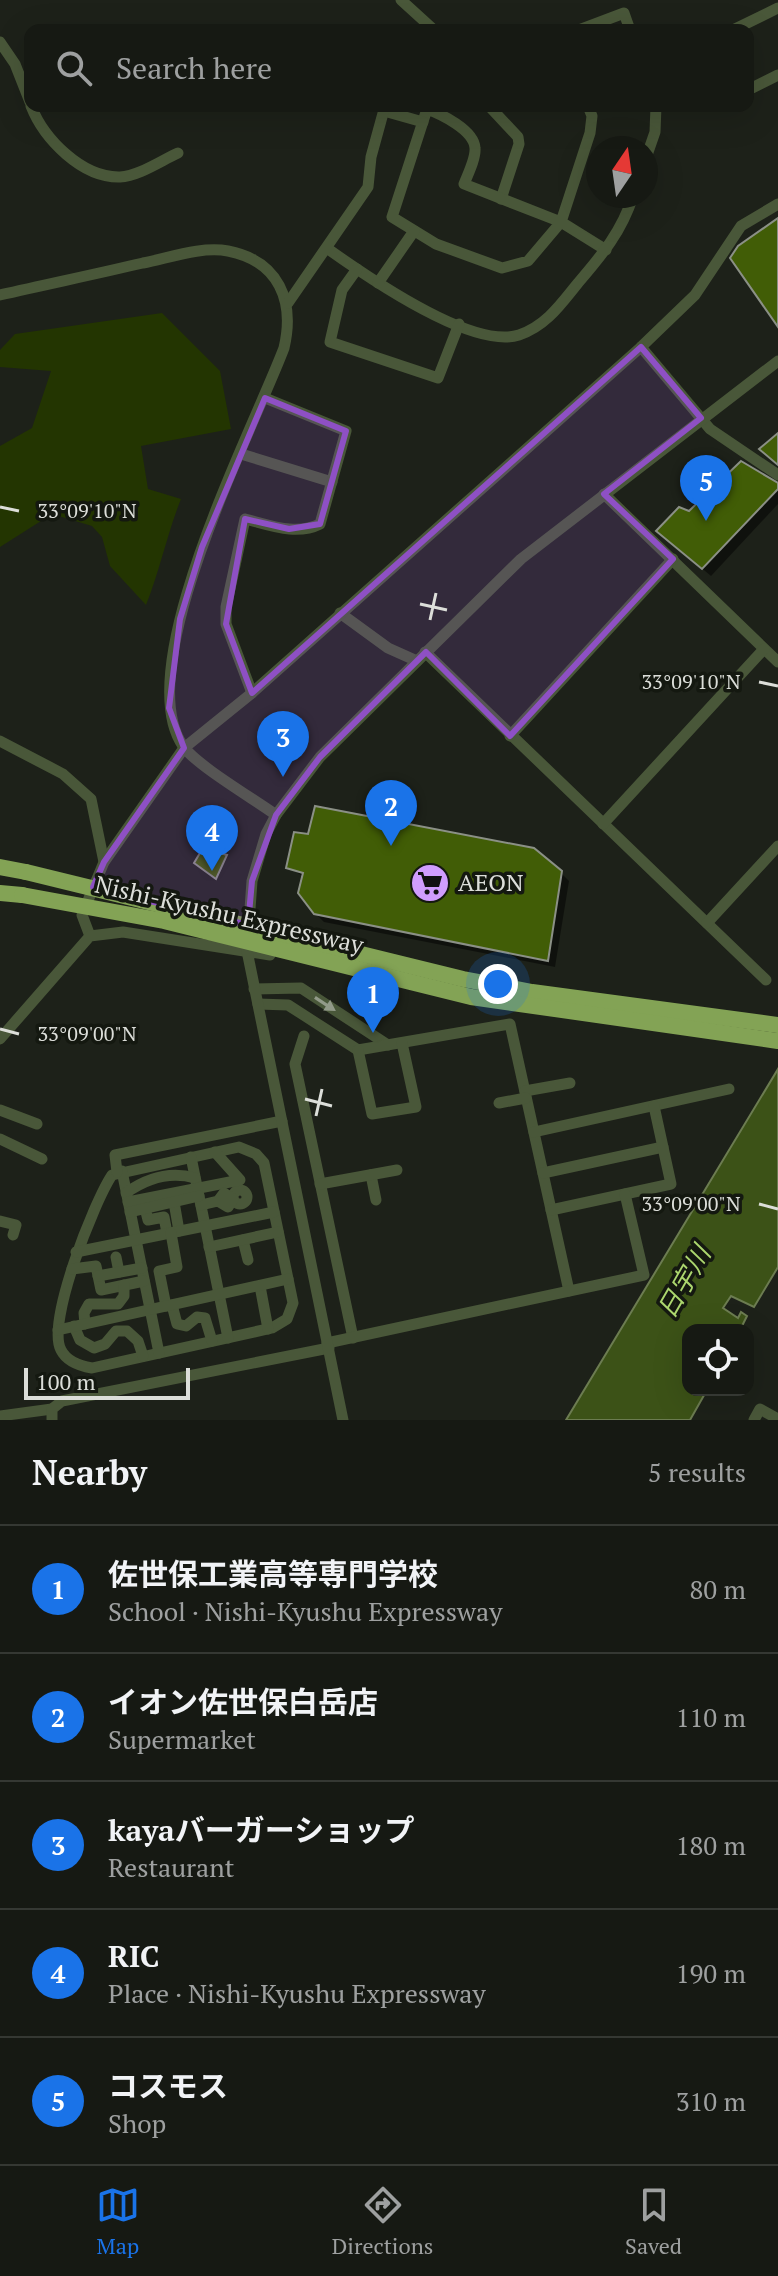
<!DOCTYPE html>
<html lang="en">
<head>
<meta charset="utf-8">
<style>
  :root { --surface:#161913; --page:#1f221c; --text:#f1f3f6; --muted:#9ea0a0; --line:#353833; --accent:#1a73e8 }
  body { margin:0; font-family:"PT Serif","Noto Sans JP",serif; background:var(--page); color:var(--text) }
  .controls { position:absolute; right:24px; bottom:24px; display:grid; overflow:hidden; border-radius:16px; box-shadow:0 8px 32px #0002 }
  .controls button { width:72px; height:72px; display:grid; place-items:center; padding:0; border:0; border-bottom:2px solid var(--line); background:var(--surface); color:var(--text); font:40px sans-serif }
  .compass { position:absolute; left:586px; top:136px; width:72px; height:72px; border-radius:50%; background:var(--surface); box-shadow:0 8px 32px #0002; rotate:13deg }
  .scale { position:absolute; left:24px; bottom:20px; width:166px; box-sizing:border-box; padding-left:8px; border:4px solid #dcded9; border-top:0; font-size:22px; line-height:28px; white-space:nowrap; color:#dcded9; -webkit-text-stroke:6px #141810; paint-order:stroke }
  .you { position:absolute; left:498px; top:984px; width:28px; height:28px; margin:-20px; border:6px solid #fff; border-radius:50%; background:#1a73e8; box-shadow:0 0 0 12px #1a73e833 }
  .badge { display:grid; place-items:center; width:52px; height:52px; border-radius:50%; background:var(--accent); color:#fff; font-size:26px; font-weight:700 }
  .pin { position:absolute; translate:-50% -66px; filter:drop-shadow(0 2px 4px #0008) }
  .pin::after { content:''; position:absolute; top:42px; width:28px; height:24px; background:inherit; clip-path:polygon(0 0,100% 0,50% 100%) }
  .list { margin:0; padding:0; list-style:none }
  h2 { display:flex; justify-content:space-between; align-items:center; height:104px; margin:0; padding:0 32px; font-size:34px }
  h2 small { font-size:26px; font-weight:400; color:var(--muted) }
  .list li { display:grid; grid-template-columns:52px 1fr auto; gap:24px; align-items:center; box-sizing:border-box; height:128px; padding:0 32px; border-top:2px solid var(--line) }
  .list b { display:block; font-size:30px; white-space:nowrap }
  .list p { margin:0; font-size:26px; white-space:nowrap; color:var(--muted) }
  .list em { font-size:26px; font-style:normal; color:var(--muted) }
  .icon { flex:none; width:44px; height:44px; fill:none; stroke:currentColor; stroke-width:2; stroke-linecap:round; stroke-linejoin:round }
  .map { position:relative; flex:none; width:778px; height:1420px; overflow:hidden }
  .search { position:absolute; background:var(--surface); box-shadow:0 8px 32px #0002; left:24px; right:24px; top:24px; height:88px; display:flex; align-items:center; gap:20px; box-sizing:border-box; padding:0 28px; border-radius:16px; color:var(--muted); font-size:30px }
  .sheet { height:744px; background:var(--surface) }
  nav { display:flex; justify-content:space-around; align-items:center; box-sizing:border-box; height:112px; border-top:2px solid var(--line); background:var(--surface); font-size:22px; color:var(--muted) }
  nav a { display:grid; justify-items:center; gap:4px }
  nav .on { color:var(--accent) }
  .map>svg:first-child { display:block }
  .green { fill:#233501 }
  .water { fill:#3c5217; stroke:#6c7c51; stroke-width:2 }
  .shadow { fill:#0007 }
  .building { fill:#415d06; stroke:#8b9086; stroke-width:2 }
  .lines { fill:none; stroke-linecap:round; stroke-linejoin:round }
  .minor { stroke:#495739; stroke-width:11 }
  .highway { stroke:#83a355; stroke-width:16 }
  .highway-bridge { stroke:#83a355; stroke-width:16 }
  .oneway { fill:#929a89 }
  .marked { fill:#8e50c4; fill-opacity:0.2; stroke:#8e50c4; stroke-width:6; stroke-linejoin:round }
  .ticks { fill:none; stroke:#dcded9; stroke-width:3 }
  .labels { text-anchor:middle; stroke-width:7; stroke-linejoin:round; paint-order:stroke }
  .poi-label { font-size:24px; fill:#dcded9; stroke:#141810; text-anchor:start }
  .street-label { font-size:24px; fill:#dcded9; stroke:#141810 }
  .water-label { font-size:26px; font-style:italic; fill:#acd76e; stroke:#141810 }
  .ticks-label { font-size:20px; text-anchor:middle; fill:#dcded9; stroke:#141810; stroke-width:7; stroke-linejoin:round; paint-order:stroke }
</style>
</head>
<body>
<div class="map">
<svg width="778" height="1420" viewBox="0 0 778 1420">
  <rect width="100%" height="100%" fill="#1d2119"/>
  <path class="green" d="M162 313 220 371 231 429 141 446 148 489 181 499C167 534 160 570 146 605L110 566 102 537 92 526 52 514 0 547V446L32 428 51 371 0 367V350L15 334Z"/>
  <polygon class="water" points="778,1069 778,1267 754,1307 731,1296 723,1308 738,1318 741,1312 747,1316 740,1330 688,1330 688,1390 707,1390 690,1420 566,1420"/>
  <g class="shadow">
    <polygon points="778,484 778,504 711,576 666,538 689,514"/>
    <polygon points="288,867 561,873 569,881 555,967 324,922 315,913 304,877"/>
  </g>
  <g class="building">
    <polygon points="778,218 778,327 730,258 738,246"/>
    <polygon points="778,433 778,465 759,449"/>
    <polygon points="741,461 778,483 778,489 702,569 656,531 679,507 689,511"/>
    <polygon points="315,806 534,848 562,871 548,961 314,914 298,893 303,873 286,868 294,832 308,834"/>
    <polygon points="203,848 227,855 216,879 194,863"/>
  </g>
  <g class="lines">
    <g class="minor">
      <polyline points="401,0 434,30"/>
      <polyline points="579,30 624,13 630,30"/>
      <polyline points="733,30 778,8"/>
      <polyline points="0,42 15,64 30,102"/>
      <polyline points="748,90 778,75"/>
      <path d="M31 106C44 139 82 178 120 177 139 176 162 160 178 153"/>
      <polyline points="489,106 518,137 519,144 501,199"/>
      <path d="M588 106 592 116 590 133 561 222 528 261 502 268 436 244 392 217 427 109C441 114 474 130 475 148 476 158 468 174 464 184L561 222 606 250"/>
      <polyline points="384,111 423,122"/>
      <polyline points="646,158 655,132 656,106"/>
      <path d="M328 249C366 276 472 350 519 335 546 326 561 304 578 283 602 255 622 231 633 196"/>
      <polyline points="357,269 342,290 330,342 438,378 459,324"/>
      <polyline points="378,283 414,231"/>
      <path d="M0 295C48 284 96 274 143 263 169 258 201 246 228 251 279 261 295 301 284 348 253 430 129 668 183 746 196 765 254 799 276 815"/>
      <polyline points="288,303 368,187 371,157 385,106"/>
      <polyline points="641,347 710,429 778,475"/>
      <polyline points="241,454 332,482"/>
      <polyline points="604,494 778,662"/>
      <polyline points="340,613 388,648 417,661"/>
      <polyline points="425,652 766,980"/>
      <path d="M252 693 226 624V607L245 519C270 525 296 536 320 524L346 431 265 398"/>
      <polyline points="510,736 673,559"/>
      <polyline points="0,741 63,774 91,799 104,862"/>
      <polyline points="603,824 764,649"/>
      <polyline points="707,923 778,846"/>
      <polyline points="90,936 82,915 104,862 184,748 252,693 641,347 695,295 741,226 778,204"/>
      <polyline points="254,989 301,988 388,1045"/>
      <polyline points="258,1004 288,1005 358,1050 510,1024 569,1291"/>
      <polyline points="304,1036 295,1064 353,1338"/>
      <polyline points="0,1039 90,936 123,932 270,955"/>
      <polyline points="358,1050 372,1114 416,1107 402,1043"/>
      <polyline points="525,1091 570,1083"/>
      <polyline points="499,1103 526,1098"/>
      <polyline points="0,1110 37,1124"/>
      <polyline points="534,1132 729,1089"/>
      <polyline points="0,1139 42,1159"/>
      <path d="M239 1147 256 1154 264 1163 293 1303 287 1319 272 1328 92 1368C80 1366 67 1362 61 1350 46 1323 94 1202 112 1175Z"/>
      <polyline points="191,1157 228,1338"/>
      <polyline points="122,1171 159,1353"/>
      <polyline points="117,1172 115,1155 282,1121"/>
      <polyline points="543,1173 663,1147"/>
      <polyline points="371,1175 376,1200"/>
      <polyline points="320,1184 397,1170"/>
      <circle cx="240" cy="1197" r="7"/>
      <path d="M126 1193C147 1178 170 1171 195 1178"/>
      <polyline points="128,1202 240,1180 215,1152"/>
      <polyline points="174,1202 179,1231"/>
      <polyline points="201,1205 218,1201 224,1193 233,1199 228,1207 218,1201"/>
      <polyline points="145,1208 148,1220 164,1217 167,1233"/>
      <polyline points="551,1210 671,1184 654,1106"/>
      <polyline points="130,1212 199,1196"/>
      <polyline points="0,1221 16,1225 13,1235"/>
      <polyline points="243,1240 248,1260"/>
      <polyline points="209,1247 278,1232"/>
      <polyline points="76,1252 274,1212"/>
      <polyline points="116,1257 119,1272"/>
      <polyline points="72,1269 96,1266 101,1290 144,1281"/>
      <polyline points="98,1276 142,1268"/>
      <polyline points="260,1286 268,1329"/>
      <polyline points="172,1305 177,1324 186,1326 197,1317 205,1318 212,1341"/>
      <polyline points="166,1306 159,1271 177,1267 171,1233"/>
      <polyline points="85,1324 84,1313 89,1304 118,1304 124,1296 124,1285"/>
      <polyline points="74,1326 80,1340 94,1348 105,1344 116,1331 127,1331 138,1341 143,1356"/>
      <polyline points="58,1330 288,1279"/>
      <polyline points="327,1343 644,1275 625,1194"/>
      <polyline points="0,1416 52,1409"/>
      <polyline points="52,1420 52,1409 62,1401 329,1348"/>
      <polyline points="343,1420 247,951 252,881 266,834 276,815 320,757 521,559 778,361"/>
      <polyline points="754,1420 760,1409 778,1419"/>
    </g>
    <g class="highway">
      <polyline points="0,867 26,872"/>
      <polyline points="0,893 22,895"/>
    </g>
    <g class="highway-bridge">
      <polyline points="26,872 463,979 532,992 778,1025"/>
      <polyline points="22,895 164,921 471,997 778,1041"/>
    </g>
  </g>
  <defs><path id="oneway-solid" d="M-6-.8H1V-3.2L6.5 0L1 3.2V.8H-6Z" transform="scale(2)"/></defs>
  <use class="oneway" href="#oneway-solid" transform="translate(325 1004) rotate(33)"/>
  <path class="marked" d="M641 347 701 418 604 494 673 559 510 736 426 652 320 757 276 815 252 881 248 925 93 887 104 862 184 748 169 708 180 619 202 547 265 398 346 431 320 524 289 529 245 519 226 624 252 693Z"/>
  <path class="ticks" d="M0 507 19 511M420 604 447 610M430 620 436 593M759 682 778 686M0 1029 19 1034M305 1099 332 1106M316 1116 322 1089M759 1204 778 1209"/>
  <defs>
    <g id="supermarket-disc" transform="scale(2)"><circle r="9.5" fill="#d09dfe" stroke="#141810"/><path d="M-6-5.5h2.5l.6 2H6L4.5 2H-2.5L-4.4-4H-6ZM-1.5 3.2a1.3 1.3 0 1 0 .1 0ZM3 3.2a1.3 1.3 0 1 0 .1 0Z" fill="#111"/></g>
  </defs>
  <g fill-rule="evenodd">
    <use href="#supermarket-disc" x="430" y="883"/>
  </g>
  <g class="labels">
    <g class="poi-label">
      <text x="458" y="891">AEON</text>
    </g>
    <g class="street-label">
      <text transform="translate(229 915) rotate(13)" y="8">Nishi-Kyushu Expressway</text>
    </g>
    <g class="water-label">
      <text transform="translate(684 1282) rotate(-60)" y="9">日宇川</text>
    </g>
  </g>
  <g class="ticks-label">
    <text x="87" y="518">33°09'10"N</text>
    <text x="691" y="689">33°09'10"N</text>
    <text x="87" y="1041">33°09'00"N</text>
    <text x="691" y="1211">33°09'00"N</text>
  </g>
</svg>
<div class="controls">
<button><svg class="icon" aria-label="locate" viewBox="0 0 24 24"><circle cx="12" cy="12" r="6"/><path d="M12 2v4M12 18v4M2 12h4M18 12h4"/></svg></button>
</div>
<svg class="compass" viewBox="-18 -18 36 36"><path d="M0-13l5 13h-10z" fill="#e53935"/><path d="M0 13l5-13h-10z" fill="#9ea0a0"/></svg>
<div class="scale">100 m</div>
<div class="you"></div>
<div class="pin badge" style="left:373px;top:1033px">1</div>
<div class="pin badge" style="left:391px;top:846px">2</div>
<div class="pin badge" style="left:283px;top:777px">3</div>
<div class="pin badge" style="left:212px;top:871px">4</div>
<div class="pin badge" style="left:706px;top:521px">5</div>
<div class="search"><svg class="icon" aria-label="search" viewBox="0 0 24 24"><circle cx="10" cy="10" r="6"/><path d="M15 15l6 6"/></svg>Search here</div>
</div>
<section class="sheet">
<h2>Nearby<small>5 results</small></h2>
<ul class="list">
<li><span class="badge">1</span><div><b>佐世保工業高等専門学校</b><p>School · Nishi-Kyushu Expressway</p></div><em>80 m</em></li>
<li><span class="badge">2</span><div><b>イオン佐世保白岳店</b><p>Supermarket</p></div><em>110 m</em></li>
<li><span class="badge">3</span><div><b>kayaバーガーショップ</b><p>Restaurant</p></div><em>180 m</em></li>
<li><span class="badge">4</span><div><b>RIC</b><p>Place · Nishi-Kyushu Expressway</p></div><em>190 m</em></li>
<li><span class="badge">5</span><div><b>コスモス</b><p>Shop</p></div><em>310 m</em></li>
</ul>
</section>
<nav>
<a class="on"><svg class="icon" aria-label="map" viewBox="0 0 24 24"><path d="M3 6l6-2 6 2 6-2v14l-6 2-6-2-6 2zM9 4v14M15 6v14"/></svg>Map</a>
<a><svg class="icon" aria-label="directions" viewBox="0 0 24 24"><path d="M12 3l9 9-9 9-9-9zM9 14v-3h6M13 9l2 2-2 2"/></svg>Directions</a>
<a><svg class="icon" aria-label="saved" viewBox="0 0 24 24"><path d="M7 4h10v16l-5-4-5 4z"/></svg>Saved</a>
</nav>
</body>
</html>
